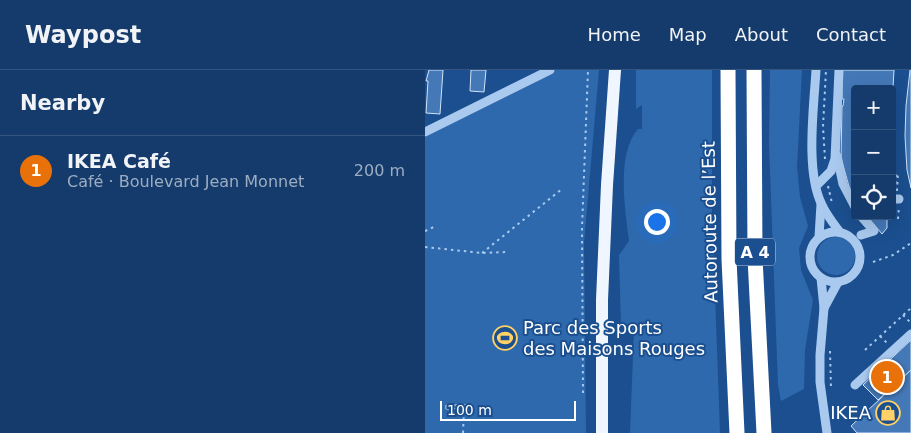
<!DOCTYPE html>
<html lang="en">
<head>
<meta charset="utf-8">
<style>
  :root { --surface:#143b6b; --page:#214673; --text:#f1f3f6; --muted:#9dadc1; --line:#33557e; --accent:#bca0f2 }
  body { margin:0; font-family:"DejaVu Sans",sans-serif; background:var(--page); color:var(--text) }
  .controls { position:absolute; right:15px; top:15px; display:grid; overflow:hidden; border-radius:5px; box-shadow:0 5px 20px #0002 }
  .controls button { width:45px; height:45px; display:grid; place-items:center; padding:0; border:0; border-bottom:1px solid var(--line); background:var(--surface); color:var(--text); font:25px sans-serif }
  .scale { position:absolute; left:15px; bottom:12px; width:136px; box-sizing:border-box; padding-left:5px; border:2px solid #fff; border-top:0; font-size:14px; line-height:18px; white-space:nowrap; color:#fff; -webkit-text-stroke:4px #1b4f8f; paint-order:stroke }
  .you { position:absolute; left:231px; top:151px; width:18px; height:18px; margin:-12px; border:4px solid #fff; border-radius:50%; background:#1a73e8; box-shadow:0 0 0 8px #1a73e833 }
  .badge { display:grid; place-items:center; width:32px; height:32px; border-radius:50%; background:var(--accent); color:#fff; font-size:16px; font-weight:700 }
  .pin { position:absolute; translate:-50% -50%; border:2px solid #fff; box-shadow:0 1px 5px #0006 }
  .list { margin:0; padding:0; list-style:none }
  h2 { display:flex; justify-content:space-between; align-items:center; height:65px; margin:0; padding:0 20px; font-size:21px }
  h2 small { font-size:16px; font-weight:400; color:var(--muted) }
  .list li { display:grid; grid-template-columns:32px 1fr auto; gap:15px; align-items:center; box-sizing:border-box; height:70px; padding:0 20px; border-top:1px solid var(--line) }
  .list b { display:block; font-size:19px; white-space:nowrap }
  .list p { margin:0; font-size:16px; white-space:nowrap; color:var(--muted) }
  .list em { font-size:16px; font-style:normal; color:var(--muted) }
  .icon { flex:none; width:28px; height:28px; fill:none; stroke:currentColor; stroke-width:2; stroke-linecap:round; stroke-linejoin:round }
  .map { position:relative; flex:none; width:486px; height:363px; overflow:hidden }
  header { display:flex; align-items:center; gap:30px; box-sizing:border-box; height:70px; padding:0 25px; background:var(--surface); border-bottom:1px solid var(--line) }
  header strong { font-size:24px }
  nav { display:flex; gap:28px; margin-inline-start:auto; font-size:18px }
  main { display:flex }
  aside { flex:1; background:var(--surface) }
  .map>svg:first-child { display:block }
  .green { fill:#2e69ad }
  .building { fill:#4478b7; stroke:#cfe3fa }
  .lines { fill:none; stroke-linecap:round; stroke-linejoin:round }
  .path { stroke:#a9c9ee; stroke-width:2; stroke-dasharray:2.5 4; stroke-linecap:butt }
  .minor { stroke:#a9c9ee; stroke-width:9 }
  .major { stroke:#f0f6ff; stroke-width:12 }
  .highway { stroke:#fff; stroke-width:15 }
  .labels { text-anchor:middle; stroke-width:4; stroke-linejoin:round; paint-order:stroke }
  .shield { fill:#1b4f8f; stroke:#bbcadd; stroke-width:1 }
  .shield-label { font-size:16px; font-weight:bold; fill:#fff }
  .street-label { font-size:18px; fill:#fff; stroke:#1b4f8f }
  .poi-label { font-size:18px; fill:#fff; stroke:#1b4f8f; text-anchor:start }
</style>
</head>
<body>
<header>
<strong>Waypost</strong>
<nav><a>Home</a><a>Map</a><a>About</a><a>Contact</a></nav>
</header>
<main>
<aside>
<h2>Nearby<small></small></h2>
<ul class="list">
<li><span class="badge" style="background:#e8710a">1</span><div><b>IKEA Café</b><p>Café · Boulevard Jean Monnet</p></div><em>200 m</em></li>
</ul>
</aside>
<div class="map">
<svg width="486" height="363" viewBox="0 0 486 363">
  <rect width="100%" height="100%" fill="#1b4f8f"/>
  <g class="green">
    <polygon points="131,0 174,0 159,173 161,363 0,363 0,66"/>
    <path d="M211 0H287V141L295 363H205L209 260 201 261 196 256 194 185 204 171C200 140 191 84 213 59H217V35L211 39Z"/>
    <polygon points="345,0 377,0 372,97 375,127 383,156 374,178 376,200 388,230 380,280 379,319 356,331 353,315 344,75"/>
    <circle cx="411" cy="186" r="19"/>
  </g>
  <g class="building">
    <polygon points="4,0 18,0 15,44 1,43 3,11 1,11"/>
    <polygon points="46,0 61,0 59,22 45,21"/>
    <polygon points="417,0 469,0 467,34 467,19 430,19 429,128 425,120 416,88 417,36 418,36 419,29 417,29"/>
    <polygon points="485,0 486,0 486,118 482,100 480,66 481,36"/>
    <polygon points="442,146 462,146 462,158 457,164"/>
    <polygon points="486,270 486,300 453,330 438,315"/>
    <polygon points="486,300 486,363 432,363 426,356"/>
    <polygon points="21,335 43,335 43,338 21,339"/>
  </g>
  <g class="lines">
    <g class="path">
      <polyline points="400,89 398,57 401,0"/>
      <polyline points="403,116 407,133"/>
      <polyline points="470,120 471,103"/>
      <polyline points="472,121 473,103"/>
      <polyline points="473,149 474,136"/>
      <polyline points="0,161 11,156"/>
      <polyline points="0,177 57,183 83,182"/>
      <polyline points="57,183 137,119"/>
      <polyline points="448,192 468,185 486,173"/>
      <polyline points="478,245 486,253"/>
      <polyline points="455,266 462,273"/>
      <polyline points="440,280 486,238"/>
      <polyline points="405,281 406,319"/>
      <polyline points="158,323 157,158 163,0"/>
      <polyline points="38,363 39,340"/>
    </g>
    <g class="minor">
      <path d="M391 0C389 36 380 102 397 135 401 144 408 153 414 161"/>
      <polyline points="0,62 125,0"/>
      <polyline points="412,86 418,114 430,137"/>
      <polyline points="391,116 406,101 410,89 414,0"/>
      <polyline points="467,129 474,129"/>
      <circle cx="410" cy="187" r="25"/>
      <polyline points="436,165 449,161 436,146"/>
      <polyline points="394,167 396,134"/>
      <polyline points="396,208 399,238 395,285 395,312 402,363"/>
      <polyline points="399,238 413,212"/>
      <polyline points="430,315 486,264"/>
    </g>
    <polyline class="major" points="177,363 177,230 182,115 190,0"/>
    <g class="highway">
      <polyline points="303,0 304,189 312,363"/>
      <polyline points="329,0 330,188 339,363"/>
    </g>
  </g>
  <defs>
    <g id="stadium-ring" transform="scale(1.25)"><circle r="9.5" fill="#1b4f8f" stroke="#ffd166" stroke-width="1.5"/><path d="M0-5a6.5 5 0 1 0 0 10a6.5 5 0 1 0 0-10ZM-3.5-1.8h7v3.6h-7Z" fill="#ffd166"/></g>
    <g id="shop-ring" transform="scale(1.25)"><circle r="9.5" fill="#1b4f8f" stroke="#ffd166" stroke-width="1.5"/><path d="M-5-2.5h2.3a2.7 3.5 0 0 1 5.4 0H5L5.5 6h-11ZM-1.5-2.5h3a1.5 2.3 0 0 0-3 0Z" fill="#ffd166"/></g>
  </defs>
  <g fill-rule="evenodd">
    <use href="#stadium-ring" x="80" y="268"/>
    <use href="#shop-ring" x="463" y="343"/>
  </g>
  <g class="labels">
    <rect class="shield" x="310" y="168.5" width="40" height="27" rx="4"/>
    <g class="shield-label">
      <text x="330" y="188">A 4</text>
    </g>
    <g class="street-label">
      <text transform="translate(285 152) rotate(-91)" y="6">Autoroute de l’Est</text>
    </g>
    <g class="poi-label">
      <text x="98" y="264">Parc des Sports<tspan x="98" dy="21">des Maisons Rouges</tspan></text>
      <text x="446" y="349" text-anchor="end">IKEA</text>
    </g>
  </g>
</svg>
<div class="controls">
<button>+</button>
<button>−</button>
<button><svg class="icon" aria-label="locate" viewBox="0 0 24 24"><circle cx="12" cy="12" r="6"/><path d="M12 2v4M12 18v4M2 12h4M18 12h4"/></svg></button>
</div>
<div class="scale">100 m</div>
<div class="you"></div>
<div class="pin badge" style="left:462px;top:307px;background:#e8710a">1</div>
</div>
</main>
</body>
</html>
